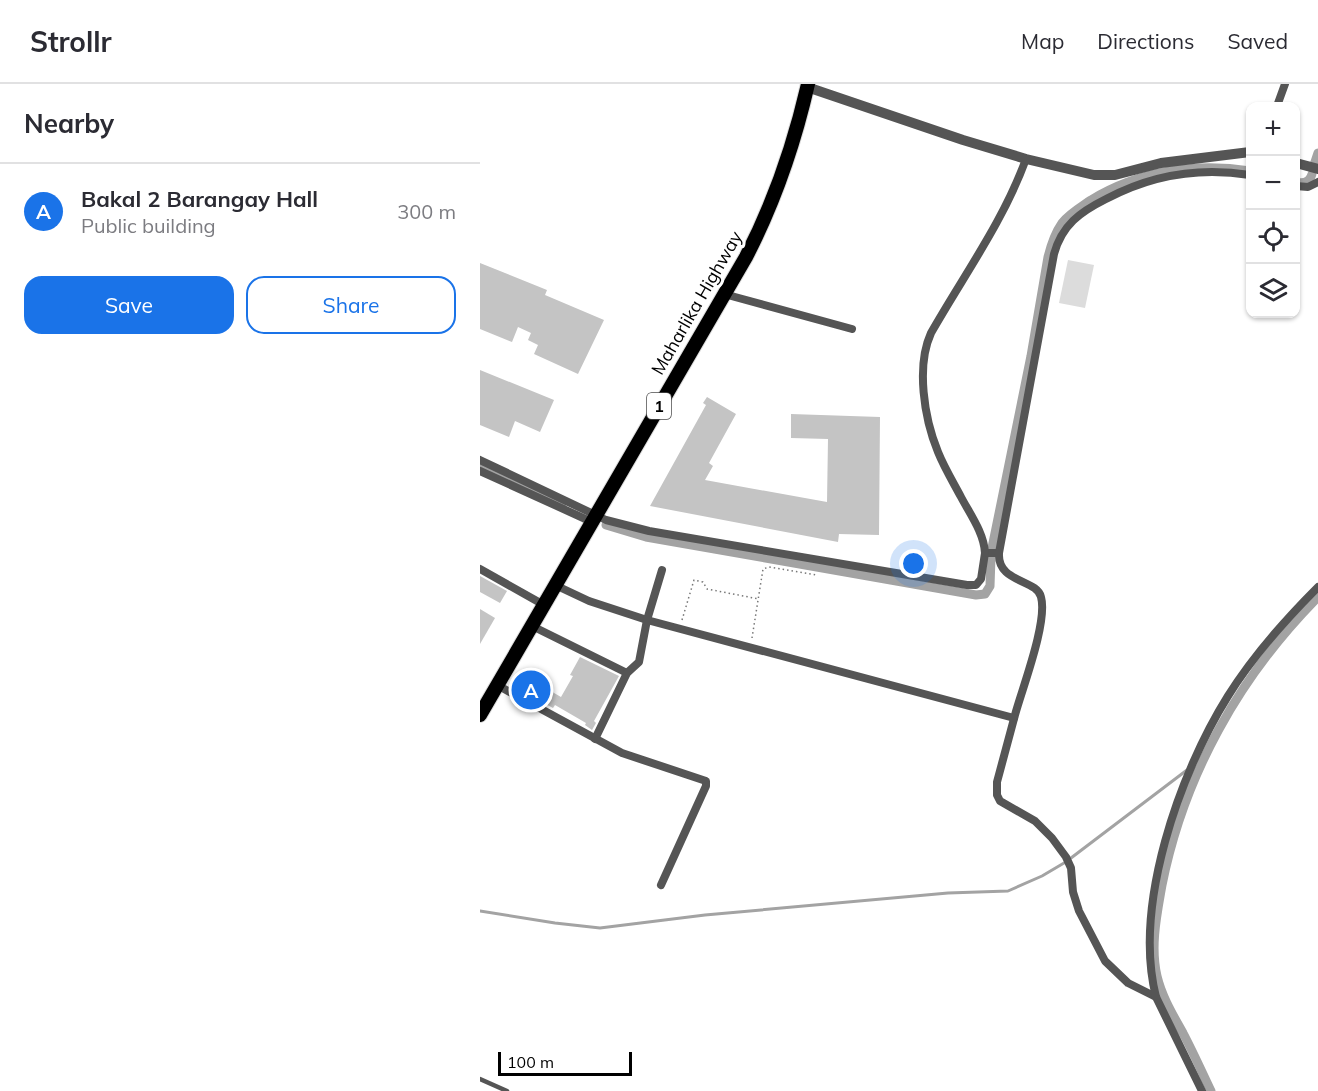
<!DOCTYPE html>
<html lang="en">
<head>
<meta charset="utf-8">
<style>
  :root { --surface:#fff; --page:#f7f7f7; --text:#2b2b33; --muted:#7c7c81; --line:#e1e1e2; --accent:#1a73e8 }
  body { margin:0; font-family:Mulish,sans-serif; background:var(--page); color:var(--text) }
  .controls { position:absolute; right:18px; top:18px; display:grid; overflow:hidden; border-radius:12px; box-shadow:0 2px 4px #0004 }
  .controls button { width:54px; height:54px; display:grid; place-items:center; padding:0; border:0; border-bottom:2px solid var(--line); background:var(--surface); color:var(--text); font:30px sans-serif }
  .scale { position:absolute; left:18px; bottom:15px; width:134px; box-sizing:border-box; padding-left:6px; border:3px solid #000; border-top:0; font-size:16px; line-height:21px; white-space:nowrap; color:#000; -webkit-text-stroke:4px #fff; paint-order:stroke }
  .you { position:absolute; left:434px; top:480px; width:21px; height:21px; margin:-15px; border:4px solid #fff; border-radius:50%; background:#1a73e8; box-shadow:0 0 0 9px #1a73e833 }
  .badge { display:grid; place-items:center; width:39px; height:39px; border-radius:50%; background:var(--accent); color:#fff; font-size:20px; font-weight:700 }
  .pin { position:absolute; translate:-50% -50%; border:3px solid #fff; box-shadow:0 2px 6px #0006 }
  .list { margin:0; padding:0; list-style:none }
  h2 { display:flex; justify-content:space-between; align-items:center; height:78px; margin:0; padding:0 24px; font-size:26px }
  h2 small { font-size:20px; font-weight:400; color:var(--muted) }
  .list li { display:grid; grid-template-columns:39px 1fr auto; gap:18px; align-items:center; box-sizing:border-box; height:96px; padding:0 24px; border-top:2px solid var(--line) }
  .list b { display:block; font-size:22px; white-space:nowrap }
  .list p { margin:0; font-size:20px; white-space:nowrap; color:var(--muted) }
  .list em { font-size:20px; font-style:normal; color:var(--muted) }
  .actions { display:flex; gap:12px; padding:18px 24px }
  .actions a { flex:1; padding:14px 0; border:2px solid var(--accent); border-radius:18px; text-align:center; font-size:21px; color:var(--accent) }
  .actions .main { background:var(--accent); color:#fff }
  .icon { flex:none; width:33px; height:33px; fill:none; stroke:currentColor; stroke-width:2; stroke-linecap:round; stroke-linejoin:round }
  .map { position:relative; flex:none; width:838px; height:1007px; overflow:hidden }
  header { display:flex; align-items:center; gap:36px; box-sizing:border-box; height:84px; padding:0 30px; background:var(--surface); border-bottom:2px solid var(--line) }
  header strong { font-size:28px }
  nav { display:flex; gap:33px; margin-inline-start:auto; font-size:21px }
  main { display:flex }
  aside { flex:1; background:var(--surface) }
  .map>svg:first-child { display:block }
  .green { fill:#dcdcdc }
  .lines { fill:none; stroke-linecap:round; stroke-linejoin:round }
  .stream { stroke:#a3a3a3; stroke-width:3 }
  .canal { stroke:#a3a3a3; stroke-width:9 }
  .building { fill:#c4c4c4 }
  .trunk-casing { stroke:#dbdbdb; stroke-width:16 }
  .path { stroke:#777; stroke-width:1.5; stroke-dasharray:1.5 3; stroke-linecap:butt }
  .service { stroke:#555; stroke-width:4.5 }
  .minor { stroke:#555; stroke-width:8 }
  .tertiary { stroke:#555; stroke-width:10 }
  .trunk { stroke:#000; stroke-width:14 }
  .labels { text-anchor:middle; stroke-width:6; stroke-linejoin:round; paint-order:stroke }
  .shield { fill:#fff; stroke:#4c4c4c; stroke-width:1.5 }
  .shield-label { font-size:16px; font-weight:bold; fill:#000 }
  .street-label { font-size:18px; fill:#000; stroke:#fff }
</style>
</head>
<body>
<header>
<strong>Strollr</strong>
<nav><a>Map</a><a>Directions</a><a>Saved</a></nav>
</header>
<main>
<aside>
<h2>Nearby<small></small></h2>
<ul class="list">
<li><span class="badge">A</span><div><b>Bakal 2 Barangay Hall</b><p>Public building</p></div><em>300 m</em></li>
</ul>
<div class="actions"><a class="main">Save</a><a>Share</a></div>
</aside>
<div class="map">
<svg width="838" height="1007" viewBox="0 0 838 1007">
  <rect width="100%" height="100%" fill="#fff"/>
  <polygon class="green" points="588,176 614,181 605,224 579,219"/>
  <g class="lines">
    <g class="stream">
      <polyline points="591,774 707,686"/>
      <polyline points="0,827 75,839 120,844 225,831 468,809 528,807 562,792 584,779"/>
    </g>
    <g class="canal">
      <polyline points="834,81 838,69"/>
      <path d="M816 98C824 100 830 98 832 90"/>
      <polyline points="0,381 82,420"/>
      <polyline points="126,441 166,453 496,511 505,510 510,502 511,473"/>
      <path d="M512 464 551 272 568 173C571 161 575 149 582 139 590 129 601 123 611 116 659 87 715 78 770 87"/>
      <path d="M731 1007C722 988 713 968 703 949 693 931 682 913 677 892 670 862 677 830 682 801 704 691 759 593 838 513"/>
    </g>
  </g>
  <g class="building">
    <polygon points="0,179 67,206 65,211 124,236 98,290 54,270 58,261 48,256 51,249 38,243 32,258 0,245"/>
    <polygon points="0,286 74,316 60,348 35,337 29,353 0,341"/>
    <polygon points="227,313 256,330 229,379 233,382 225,396 347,418 348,355 311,354 311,330 400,333 399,451 359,450 358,458 170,422 226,321 223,319"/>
    <polygon points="0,492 27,507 20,519 0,508"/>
    <polygon points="0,525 15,534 0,560"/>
    <polygon points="100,573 139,592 114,637 116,639 112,646 105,641 106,639 75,621 73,624 36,604 43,591 81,613 93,592 90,591"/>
  </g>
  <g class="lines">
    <g class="trunk-casing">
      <path id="trunk" d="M0 631 266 173C295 117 314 61 328 0"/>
    </g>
    <g class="path">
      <polyline points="202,536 214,496 223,498 227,505 279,515"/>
      <polyline points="272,554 283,485 289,483 336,491"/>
    </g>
    <polyline class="service" points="0,995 27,1007"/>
    <g class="minor">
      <polyline points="797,22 805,0"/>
      <polyline points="816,102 828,103 838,98"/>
      <polyline points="244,210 372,245"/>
      <path d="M0 376 126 436 169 447 487 501H496L501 495 505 469H519L574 170C582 141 600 128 626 115 671 91 720 83 770 91"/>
      <polyline points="0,387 112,438"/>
      <path d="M505 469C504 449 490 430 481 413 473 398 464 383 458 368 444 334 436 282 451 249 484 191 523 138 546 75"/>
      <path d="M519 469C517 499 557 495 561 513 568 538 542 605 535 631 529 653 523 676 517 698V711L520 717 555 737 572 754 586 773 591 784 593 808 599 827 625 877 648 899 676 913"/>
      <polyline points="0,485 64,521"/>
      <polyline points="75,501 109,517 167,536 534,634"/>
      <polyline points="52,542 147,589"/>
      <polyline points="17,601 142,669 226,697 226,702 181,801"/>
      <polyline points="115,655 147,589 159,578 167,536 182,486"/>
      <path d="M722 1007 676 913C653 822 699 690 748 612 773 572 805 536 838 503"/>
    </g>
    <g class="tertiary">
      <polyline points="327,3 483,56 546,75 614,91 635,91 681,79 770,68"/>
      <polyline points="816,79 838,85"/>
    </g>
    <use href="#trunk" class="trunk"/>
  </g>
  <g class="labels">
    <rect class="shield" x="167" y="309" width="24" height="26" rx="4.5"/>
    <g class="shield-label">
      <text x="179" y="328">1</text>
    </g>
    <g class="street-label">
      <text transform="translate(217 219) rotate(-60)" y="6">Maharlika Highway</text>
    </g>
  </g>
</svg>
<div class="controls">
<button>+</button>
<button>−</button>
<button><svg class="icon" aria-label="locate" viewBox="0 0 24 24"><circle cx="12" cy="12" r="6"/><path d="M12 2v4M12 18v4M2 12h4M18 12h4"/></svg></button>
<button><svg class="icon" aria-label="layers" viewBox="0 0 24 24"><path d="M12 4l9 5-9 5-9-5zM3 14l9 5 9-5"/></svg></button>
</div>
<div class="scale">100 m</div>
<div class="you"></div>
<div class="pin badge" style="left:51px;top:606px">A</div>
</div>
</main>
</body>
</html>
